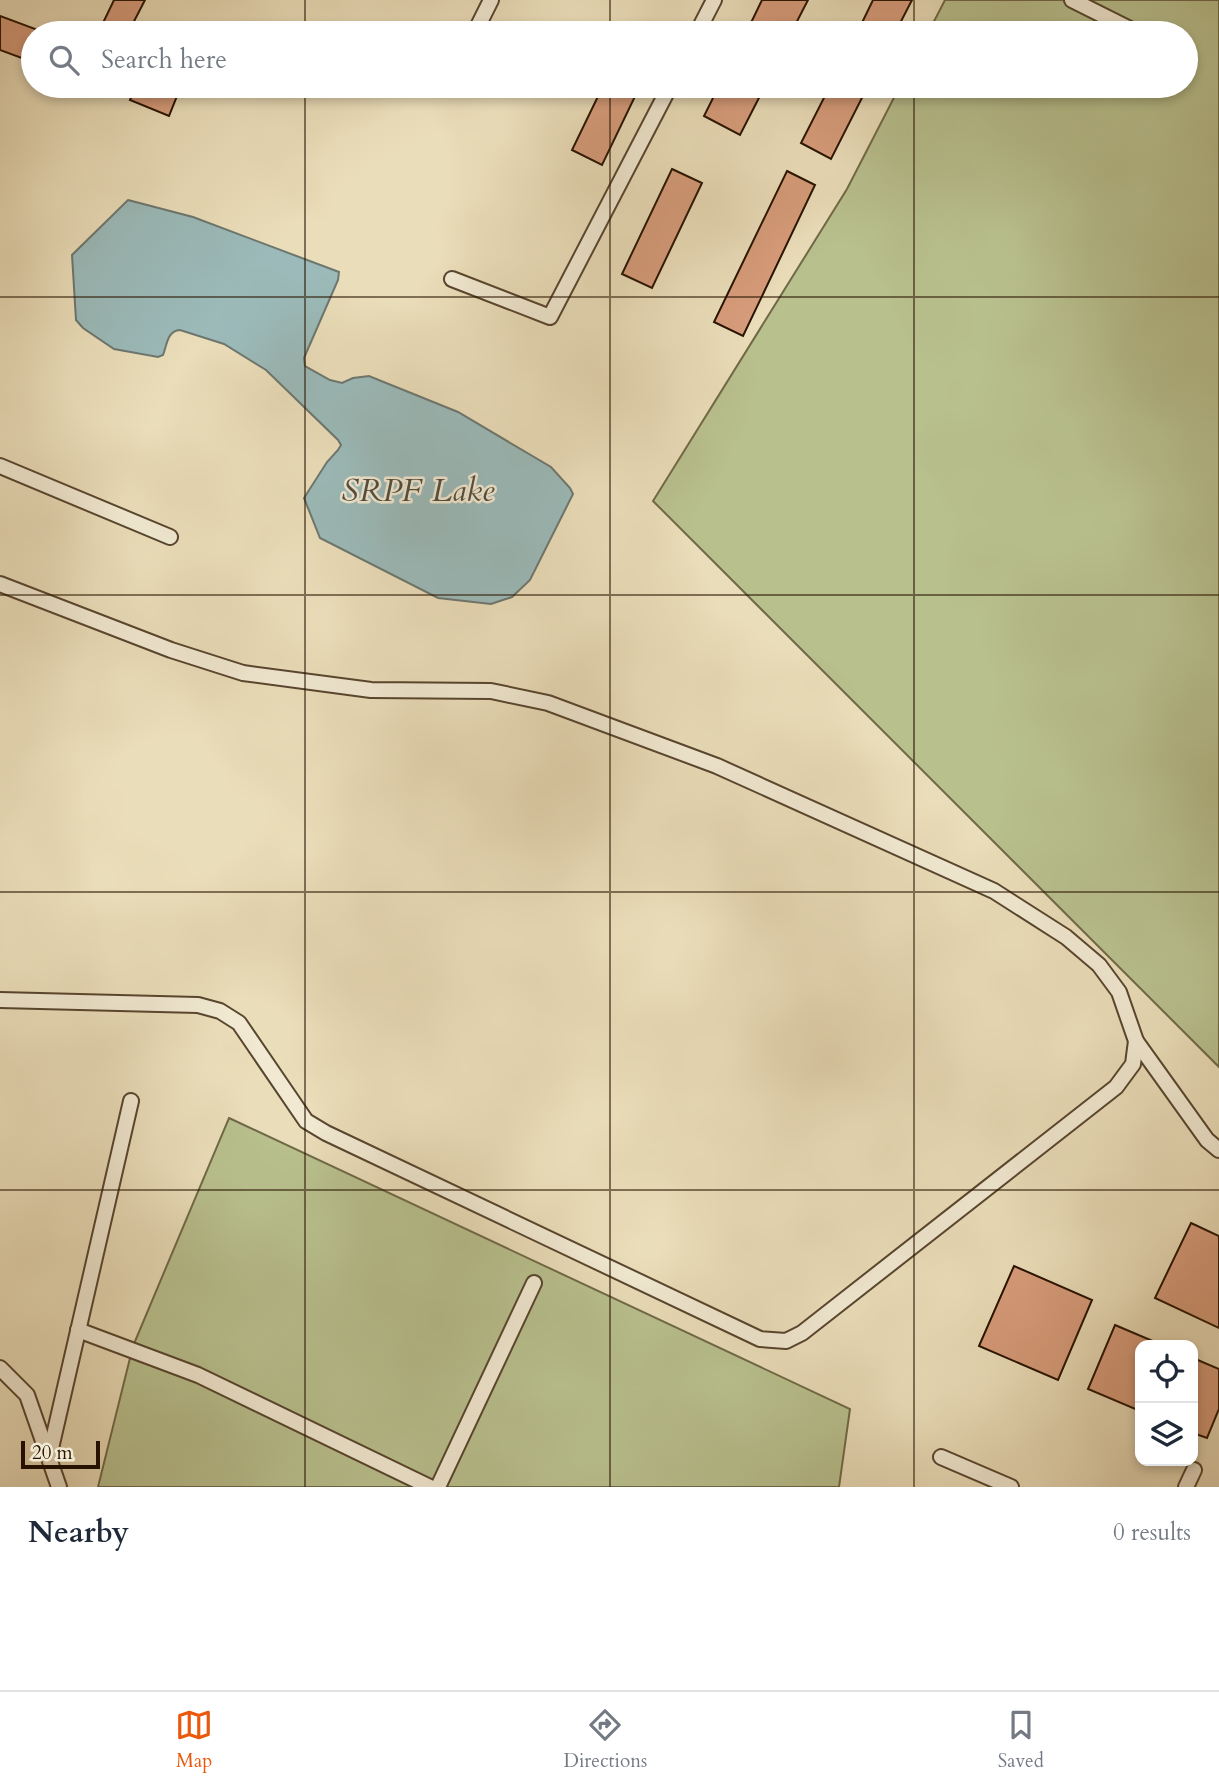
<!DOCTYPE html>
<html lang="en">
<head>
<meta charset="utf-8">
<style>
  :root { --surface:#fff; --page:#f6f6f7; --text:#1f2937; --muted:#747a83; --line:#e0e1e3; --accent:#ea580c }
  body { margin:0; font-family:Cardo,serif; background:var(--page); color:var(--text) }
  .controls { position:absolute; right:21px; bottom:21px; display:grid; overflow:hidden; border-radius:14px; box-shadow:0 4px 10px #0003 }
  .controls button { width:63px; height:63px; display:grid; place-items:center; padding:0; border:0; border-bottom:2px solid var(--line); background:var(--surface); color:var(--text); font:35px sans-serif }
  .scale { position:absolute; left:21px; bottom:18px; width:79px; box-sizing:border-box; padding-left:7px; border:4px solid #271200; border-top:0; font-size:19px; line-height:24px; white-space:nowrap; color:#271200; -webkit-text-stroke:5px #f1e9d2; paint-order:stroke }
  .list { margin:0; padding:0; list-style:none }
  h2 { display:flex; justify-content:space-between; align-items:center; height:91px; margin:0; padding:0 28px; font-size:30px }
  h2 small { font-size:23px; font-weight:400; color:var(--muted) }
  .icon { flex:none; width:38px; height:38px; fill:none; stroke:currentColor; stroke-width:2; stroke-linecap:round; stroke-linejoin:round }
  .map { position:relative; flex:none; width:1219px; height:1487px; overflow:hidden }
  .search { position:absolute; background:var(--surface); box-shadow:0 4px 10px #0003; left:21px; right:21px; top:21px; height:77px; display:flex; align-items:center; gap:18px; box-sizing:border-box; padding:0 24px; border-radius:38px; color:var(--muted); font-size:26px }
  .sheet { height:203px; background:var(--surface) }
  nav { display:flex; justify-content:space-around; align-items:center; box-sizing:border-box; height:98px; border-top:2px solid var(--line); background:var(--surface); font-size:19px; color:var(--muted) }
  nav a { display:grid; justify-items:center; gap:4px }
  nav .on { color:var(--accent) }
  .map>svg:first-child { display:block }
  .green { fill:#b8c08e; stroke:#706947; stroke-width:2 }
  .water { fill:#9bbab9; stroke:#6d776f; stroke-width:2 }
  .building { fill:#d79c7b; stroke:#271200; stroke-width:2 }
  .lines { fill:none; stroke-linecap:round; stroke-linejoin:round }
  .service-casing { stroke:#58452e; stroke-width:18 }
  .service { stroke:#f1e9d2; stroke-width:14 }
  .grid { fill:none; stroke:#271200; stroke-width:2; stroke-opacity:0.55 }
  .labels { text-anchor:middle; stroke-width:5; stroke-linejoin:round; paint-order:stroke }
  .water-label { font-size:32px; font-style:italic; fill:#504d41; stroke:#f1e9d2 }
</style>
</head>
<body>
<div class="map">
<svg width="1219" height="1487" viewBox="0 0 1219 1487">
  <rect width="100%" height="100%" fill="#eaddb9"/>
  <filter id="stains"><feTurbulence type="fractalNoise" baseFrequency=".00286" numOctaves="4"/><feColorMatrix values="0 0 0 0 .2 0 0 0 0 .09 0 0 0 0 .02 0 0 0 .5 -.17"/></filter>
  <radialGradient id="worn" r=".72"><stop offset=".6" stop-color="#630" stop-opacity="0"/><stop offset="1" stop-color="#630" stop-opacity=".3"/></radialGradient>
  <g class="green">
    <polygon points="945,0 1219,0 1219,1067 653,501 847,189 900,86 1186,86 1186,33 928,33"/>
    <polygon points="229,1118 850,1409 839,1487 98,1487 133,1346"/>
  </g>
  <path class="water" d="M128 200 193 217 339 272 338 280 304 358 305 366 330 380 342 383 353 378 369 376 458 412 551 467 570 488 573 494 530 580 512 597 491 604 438 598 320 538 304 498 327 462 338 450 341 445 338 440 266 370 224 344 180 330C167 331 167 345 163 355L158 357 114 349 83 328 76 320 72 255Z"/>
  <g class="building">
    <polygon points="114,0 145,0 128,33 113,33 101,27"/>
    <polygon points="762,0 808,0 791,33 746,33"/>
    <polygon points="873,0 912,0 895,33 857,33"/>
    <polygon points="0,16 38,30 37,33 33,33 33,43 27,60 0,50"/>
    <polygon points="136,86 181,86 169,116 130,100"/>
    <polygon points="603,86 640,86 602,165 572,150"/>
    <polygon points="719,86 765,86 740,135 704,116"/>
    <polygon points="830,86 868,86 831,159 801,143"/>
    <polygon points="672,169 702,183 652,288 622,274"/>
    <polygon points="787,171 815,185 743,336 714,322"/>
    <polygon points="1191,1223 1219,1236 1219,1328 1155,1298"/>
    <polygon points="1014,1266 1092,1300 1058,1380 979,1346"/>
    <polygon points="1115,1325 1162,1345 1140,1345 1140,1411 1088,1389"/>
    <polygon points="1193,1358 1219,1369 1219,1409 1207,1438 1193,1433"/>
  </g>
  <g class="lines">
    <g class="service-casing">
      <g id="service">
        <polyline points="1072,0 1138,33"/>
        <polyline points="478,26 491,0"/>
        <polyline points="697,33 714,0"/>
        <polyline points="452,279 550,317 670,86"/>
        <polyline points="0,466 170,537"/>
        <polyline points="0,584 171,650 243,673 371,690 491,691 548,703 717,766 994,891 1066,937 1099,965 1119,992 1136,1041 1133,1064 1116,1087 802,1333 786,1341 760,1339 326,1133 306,1121 239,1023 220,1011 198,1005 0,1000"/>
        <polyline points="1136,1041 1207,1140 1219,1150"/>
        <polyline points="78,1330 198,1375 430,1487"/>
        <polyline points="0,1368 27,1395 59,1487"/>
        <polyline points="49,1457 131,1101"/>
        <polyline points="941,1457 1011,1487"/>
        <polyline points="438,1487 534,1283"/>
        <polyline points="1186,1487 1194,1470"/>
      </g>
    </g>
    <use href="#service" class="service"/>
  </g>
  <path class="grid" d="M305 0V33M610 0V33M914 0V33M305 86V1487M610 86V1487M914 86V1487M0 297H1219M0 595H1219M0 892H1219M0 1190H1219"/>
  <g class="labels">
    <g class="water-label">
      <text x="418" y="501">SRPF Lake</text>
    </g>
  </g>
  <rect width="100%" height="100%" filter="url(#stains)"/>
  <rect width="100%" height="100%" fill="url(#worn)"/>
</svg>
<div class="controls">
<button><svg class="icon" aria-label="locate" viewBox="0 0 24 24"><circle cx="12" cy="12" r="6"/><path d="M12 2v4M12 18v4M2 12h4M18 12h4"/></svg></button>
<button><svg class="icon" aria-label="layers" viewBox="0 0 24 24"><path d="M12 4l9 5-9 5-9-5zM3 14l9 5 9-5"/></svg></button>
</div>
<div class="scale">20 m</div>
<div class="search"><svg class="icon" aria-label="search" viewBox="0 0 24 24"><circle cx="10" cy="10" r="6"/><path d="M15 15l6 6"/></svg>Search here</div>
</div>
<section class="sheet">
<h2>Nearby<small>0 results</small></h2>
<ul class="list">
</ul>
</section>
<nav>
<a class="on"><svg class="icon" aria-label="map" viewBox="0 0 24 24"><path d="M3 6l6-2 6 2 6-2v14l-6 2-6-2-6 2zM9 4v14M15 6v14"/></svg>Map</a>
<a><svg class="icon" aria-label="directions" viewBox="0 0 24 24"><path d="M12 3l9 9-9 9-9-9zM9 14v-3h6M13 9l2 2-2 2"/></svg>Directions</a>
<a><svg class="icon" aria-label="saved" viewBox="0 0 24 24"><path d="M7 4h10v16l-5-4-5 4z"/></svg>Saved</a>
</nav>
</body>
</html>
